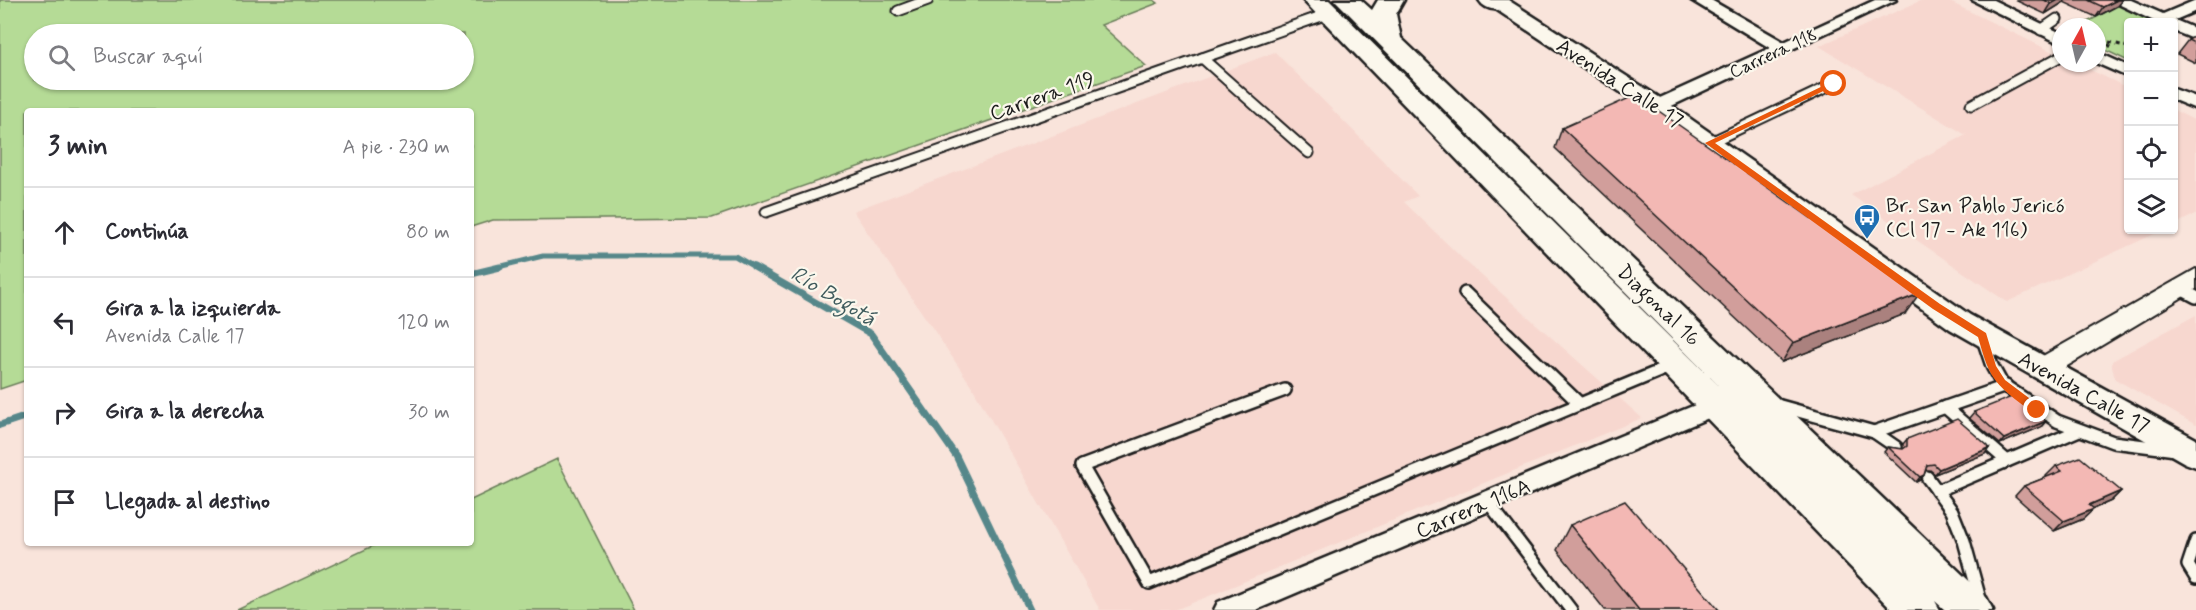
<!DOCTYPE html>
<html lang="es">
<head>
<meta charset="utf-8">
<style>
  :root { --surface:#fff; --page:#f2f2f3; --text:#2b2b33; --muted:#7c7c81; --line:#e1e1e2 }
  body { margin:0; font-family:Mynerve,sans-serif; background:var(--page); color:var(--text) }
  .controls { position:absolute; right:18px; top:18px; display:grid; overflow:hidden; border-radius:6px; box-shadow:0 2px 4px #0004 }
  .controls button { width:54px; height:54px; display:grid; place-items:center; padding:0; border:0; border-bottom:2px solid var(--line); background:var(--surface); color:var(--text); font:30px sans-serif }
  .compass { position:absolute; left:2052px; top:18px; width:54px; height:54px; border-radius:50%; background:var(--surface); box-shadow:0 2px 4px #0004; rotate:8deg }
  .stop { position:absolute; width:18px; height:18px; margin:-14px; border:4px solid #ea580c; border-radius:50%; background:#fff }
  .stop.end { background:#ea580c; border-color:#fff; box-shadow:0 2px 6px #0008 }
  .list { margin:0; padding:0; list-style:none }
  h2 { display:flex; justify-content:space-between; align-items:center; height:78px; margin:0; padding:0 24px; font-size:26px }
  h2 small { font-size:20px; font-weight:400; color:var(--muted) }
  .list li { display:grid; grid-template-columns:39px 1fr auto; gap:18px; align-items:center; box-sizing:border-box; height:90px; padding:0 24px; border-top:2px solid var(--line) }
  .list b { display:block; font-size:22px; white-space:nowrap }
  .list p { margin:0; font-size:20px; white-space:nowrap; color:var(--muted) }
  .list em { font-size:20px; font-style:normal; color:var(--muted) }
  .icon { flex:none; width:33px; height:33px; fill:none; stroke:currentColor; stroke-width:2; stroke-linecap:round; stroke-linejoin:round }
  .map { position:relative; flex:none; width:2196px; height:610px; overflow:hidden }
  .search { position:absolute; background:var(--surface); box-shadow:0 2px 4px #0004; left:24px; top:24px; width:450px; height:66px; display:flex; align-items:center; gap:15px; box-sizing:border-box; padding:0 21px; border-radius:33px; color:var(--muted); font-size:22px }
  .panel { position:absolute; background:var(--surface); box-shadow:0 2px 4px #0004; left:24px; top:108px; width:450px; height:438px; border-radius:6px }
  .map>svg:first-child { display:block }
  .built { fill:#f7d7cf }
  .green { fill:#b5db96; stroke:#687c59; stroke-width:1.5; fill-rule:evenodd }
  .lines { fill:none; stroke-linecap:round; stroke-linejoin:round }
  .stream-far1 { stroke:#56878a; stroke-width:5 }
  .stream { stroke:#56878a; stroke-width:7 }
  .service-far1-casing { stroke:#1c1c1c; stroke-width:13 }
  .service-casing { stroke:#1c1c1c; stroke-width:16 }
  .minor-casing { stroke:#1c1c1c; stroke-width:5 }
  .tertiary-casing { stroke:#1c1c1c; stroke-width:4 }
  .secondary-casing { stroke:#1c1c1c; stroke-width:5 }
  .primary-casing { stroke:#1c1c1c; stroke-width:5 }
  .path { stroke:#1c1c1c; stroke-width:3; stroke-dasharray:4 4; stroke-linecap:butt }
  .service-far1 { stroke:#fbf7ec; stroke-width:9 }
  .service { stroke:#fbf7ec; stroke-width:11 }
  .minor { fill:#fbf7ec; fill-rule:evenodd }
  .tertiary { fill:#fbf7ec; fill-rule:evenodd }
  .secondary { fill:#fbf7ec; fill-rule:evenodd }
  .primary { fill:#fbf7ec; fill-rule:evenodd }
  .wall { fill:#d19e9b; stroke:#1c1c1c; stroke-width:1.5 }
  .shaded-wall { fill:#aa817e; stroke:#1c1c1c; stroke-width:1.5 }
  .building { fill:#f3b8b4; stroke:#1c1c1c; stroke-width:1.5 }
  .route { fill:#ea580c }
  .labels { text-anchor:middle; stroke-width:4.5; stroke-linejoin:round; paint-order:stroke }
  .far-street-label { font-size:18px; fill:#1c1c1c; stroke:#fbf7ec }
  .street-label { font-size:21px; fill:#1c1c1c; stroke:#fbf7ec }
  .poi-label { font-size:21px; fill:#1c1c1c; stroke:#fbf7ec; text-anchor:start }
  .water-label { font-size:22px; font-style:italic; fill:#3e5a5c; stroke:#fbf7ec }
</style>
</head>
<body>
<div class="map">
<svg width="2196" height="610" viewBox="0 0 2196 610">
  <rect width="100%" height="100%" fill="#f9e4db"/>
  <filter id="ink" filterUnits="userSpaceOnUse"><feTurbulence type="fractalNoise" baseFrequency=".0167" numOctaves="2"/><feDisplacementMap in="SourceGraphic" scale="12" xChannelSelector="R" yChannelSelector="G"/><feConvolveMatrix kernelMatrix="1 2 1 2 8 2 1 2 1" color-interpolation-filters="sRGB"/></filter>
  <g filter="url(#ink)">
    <g class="built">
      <polygon points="1922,0 1946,0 2061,56 2061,63 2076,63 2128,88 2128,230 2163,230 2007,302 1851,195 1966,135 1819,46"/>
      <polygon points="1275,52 1418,196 1404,202 1465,261 1642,418 1175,610 1100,610 971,385 853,211"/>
      <polygon points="2174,110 2196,121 2196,214 2174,225"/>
      <polygon points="2196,315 2196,425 2115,379 2112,367 2112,361"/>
    </g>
    <g class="green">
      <path d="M0 0H1154L1158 3 1101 25 1146 66 712 218 493 220 471 227V111H27V380L0 389ZM34 34H464V80H34Z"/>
      <polygon points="2121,4 2160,22 2128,22 2128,61 2097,46 2097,27 2078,27"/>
      <polygon points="557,459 634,610 237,610 379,543 471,543 471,500"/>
    </g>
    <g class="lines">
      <polyline class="stream-far1" points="494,268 543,256 735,256 756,268"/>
      <g class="stream">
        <polyline points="754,267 871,334 956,456 1030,610"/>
        <polyline points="471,274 500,267"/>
        <polyline points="0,425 27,416"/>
      </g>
      <g class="service-far1-casing">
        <g id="service-far1">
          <polyline points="898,11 928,0"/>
          <polyline points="2041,30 2057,19"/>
          <polyline points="1202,58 1309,153"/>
          <polyline points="1971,105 2061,56"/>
          <polyline points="1709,143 1834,84"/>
          <polyline points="766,212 1330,13"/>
        </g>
      </g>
      <g class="service-casing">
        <g id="service">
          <polyline points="2179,288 2196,297"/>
          <polyline points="1465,293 1580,404"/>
          <polyline points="1983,339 1992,366 2002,384 2057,421 2113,442 2176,450"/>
          <polyline points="1285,390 1082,466 1149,583 1674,365"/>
          <polyline points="1773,404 1874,432 1896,447"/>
          <polyline points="1945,407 2007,461"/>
          <polyline points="1874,432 2006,386"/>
          <polyline points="1927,477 1952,511 1964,541 1983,610"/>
          <polyline points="1937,491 2077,431"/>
          <polyline points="1488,502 1571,610"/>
          <polyline points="2196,541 2188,565 2196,578"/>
        </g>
      </g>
      <g class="minor-casing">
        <g id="minor">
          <polygon points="1691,0 1711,0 1784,42 1875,0 1896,0 1663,110 1651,110 1648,106 1651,102 1770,48"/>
          <polygon points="1972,0 1993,0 2061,33 2061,44"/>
          <polygon points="2110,0 2131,0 2163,14 2196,0 2196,11 2175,20 2196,29 2196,40 2174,31 2174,22 2156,22"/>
          <polygon points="2097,52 2128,66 2128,77 2096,63"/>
          <polygon points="2174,89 2196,97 2196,109 2174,100"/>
          <polygon points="1717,396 1725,399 1728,405 1725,411 1256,610 1214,610 1218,602"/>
        </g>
      </g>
      <g class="tertiary-casing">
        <polygon id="tertiary" points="2196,269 2196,289 2052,375 2043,378 2034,375 2030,368 2034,361"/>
      </g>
      <g class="secondary-casing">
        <polygon id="secondary" points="1482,0 1508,0 1665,101 1970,315 2196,439 2196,467 2185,463 1950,329 1649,111"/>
      </g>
      <g class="primary-casing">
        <g id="primary">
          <polygon points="1303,0 1329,0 1720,387 1335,0 1361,0 1372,10 1378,0 1404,0 1396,14 1401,38 1986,597 1993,610 1945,610 1935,601 1940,610 1892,610"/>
          <path d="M1479 0H1508L1511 3 1507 8C1496 11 1485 10 1479 0Z"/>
        </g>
      </g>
      <g class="path">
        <polyline points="2097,33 2111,47"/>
        <polyline points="2109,42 2128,47"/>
      </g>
      <use href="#service-far1" class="service-far1"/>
      <use href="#service" class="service"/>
      <use href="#minor" class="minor"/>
      <use href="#tertiary" class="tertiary"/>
      <use href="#secondary" class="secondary"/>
      <use href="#primary" class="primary"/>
    </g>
    <g class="wall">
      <polygon points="2015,0 2122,0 2117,6 2096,17 2064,2 2045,14"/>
      <polygon points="2196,36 2196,63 2177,54 2188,40"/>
      <polygon points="1562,128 1905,314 1782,362 1555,148"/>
      <polygon points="1974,412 2046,421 2041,427 2000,444 1969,418"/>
      <polygon points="1907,439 1989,448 1985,454 1935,474 1930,470 1926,470 1924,475 1920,480 1916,482 1884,452 1888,447 1903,449 1903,444"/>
      <polygon points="2056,466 2121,491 2111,501 2093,509 2083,519 2054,531 2015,496 2024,486 2047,477 2046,476"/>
      <polygon points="1570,525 1719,610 1605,610 1557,550"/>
    </g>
    <g class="shaded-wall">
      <polygon points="2058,0 2066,0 2064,2 2045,14 2051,4"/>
      <polygon points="2117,0 2122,0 2117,6 2096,17 2103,7"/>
      <polygon points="1919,294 1905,314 1782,362 1793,343"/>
      <polygon points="2046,421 2041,427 2000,444 2004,439"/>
      <polygon points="1989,448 1985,454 1935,474 1939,469"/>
      <polygon points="1924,475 1920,480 1916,482 1920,477"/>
      <polygon points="2121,491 2111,501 2078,515 2089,505"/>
      <polygon points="2094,509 2083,519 2054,531 2064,521"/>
    </g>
    <g class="building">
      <polygon points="2044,0 2058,0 2051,4"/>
      <polygon points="2088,0 2117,0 2103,7"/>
      <polygon points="2196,36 2196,44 2188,40"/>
      <polygon points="1636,95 1919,294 1793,343 1562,128"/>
      <polygon points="2014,396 2046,421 2004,439 1974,412"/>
      <polygon points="1957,419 1988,446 1989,448 1939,469 1934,464 1927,465 1924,475 1920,477 1888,447 1903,449 1907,446 1907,439"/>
      <polygon points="2080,457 2121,491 2089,505 2094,509 2064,521 2024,486 2062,471 2056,466"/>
      <polygon points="1625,501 1719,610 1639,610 1570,525"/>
    </g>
  </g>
  <path class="route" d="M1831 82 1838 84 1715 143 1940 304 1986 333 1996 366 2005 380 2041 407V413C2032 414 2027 408 2020 403 1991 381 1988 372 1978 337L1933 309 1705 143Z"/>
  <defs>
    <g id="bus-pin" transform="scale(1.35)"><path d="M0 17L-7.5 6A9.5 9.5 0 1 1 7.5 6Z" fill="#1f6fb2" stroke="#fbf7ec"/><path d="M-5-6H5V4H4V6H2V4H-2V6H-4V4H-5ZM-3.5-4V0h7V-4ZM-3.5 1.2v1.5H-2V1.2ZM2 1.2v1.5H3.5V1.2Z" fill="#fff"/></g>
  </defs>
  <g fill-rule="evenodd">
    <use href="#bus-pin" x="1867" y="217"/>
  </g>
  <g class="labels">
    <g class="far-street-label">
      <text transform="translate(1773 53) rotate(-25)" y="6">Carrera 118</text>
    </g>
    <g class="street-label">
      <text transform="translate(1620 83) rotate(33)" y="7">Avenida Calle 17</text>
      <text transform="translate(1042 96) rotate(-19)" y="7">Carrera 119</text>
      <text transform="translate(1659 305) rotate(44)" y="7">Diagonal 16</text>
      <text transform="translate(2084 392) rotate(29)" y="7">Avenida Calle 17</text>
      <text transform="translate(1473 508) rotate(-23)" y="7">Carrera 116A</text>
    </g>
    <g class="poi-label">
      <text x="1886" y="212">Br. San Pablo Jericó<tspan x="1886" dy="24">(Cl 17 - Ak 116)</tspan></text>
    </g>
    <g class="water-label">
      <text transform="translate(834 295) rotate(31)" y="8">Río Bogotá</text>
    </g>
  </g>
</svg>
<div class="controls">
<button>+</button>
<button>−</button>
<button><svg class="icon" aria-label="locate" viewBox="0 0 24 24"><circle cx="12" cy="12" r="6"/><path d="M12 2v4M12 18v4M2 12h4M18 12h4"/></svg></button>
<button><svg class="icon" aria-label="layers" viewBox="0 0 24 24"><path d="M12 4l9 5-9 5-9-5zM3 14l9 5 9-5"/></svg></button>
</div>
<svg class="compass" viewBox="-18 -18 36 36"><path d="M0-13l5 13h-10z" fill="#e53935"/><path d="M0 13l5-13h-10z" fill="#7c7c81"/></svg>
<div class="stop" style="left:1834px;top:84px"></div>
<div class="stop end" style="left:2037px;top:410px"></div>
<div class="search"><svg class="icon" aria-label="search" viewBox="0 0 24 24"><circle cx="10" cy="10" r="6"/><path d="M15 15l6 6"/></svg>Buscar aquí</div>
<section class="panel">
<h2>3 min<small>A pie · 230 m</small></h2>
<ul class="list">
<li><svg class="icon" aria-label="ahead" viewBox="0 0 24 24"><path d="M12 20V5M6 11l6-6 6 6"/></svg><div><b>Continúa</b></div><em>80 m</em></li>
<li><svg class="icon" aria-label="left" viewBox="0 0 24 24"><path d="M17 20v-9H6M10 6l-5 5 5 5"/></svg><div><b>Gira a la izquierda</b><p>Avenida Calle 17</p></div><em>120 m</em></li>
<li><svg class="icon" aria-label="right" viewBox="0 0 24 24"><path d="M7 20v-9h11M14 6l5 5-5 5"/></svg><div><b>Gira a la derecha</b></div><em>30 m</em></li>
<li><svg class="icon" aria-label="arrive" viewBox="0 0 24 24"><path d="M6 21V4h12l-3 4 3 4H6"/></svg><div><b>Llegada al destino</b></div></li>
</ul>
</section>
</div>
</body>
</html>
